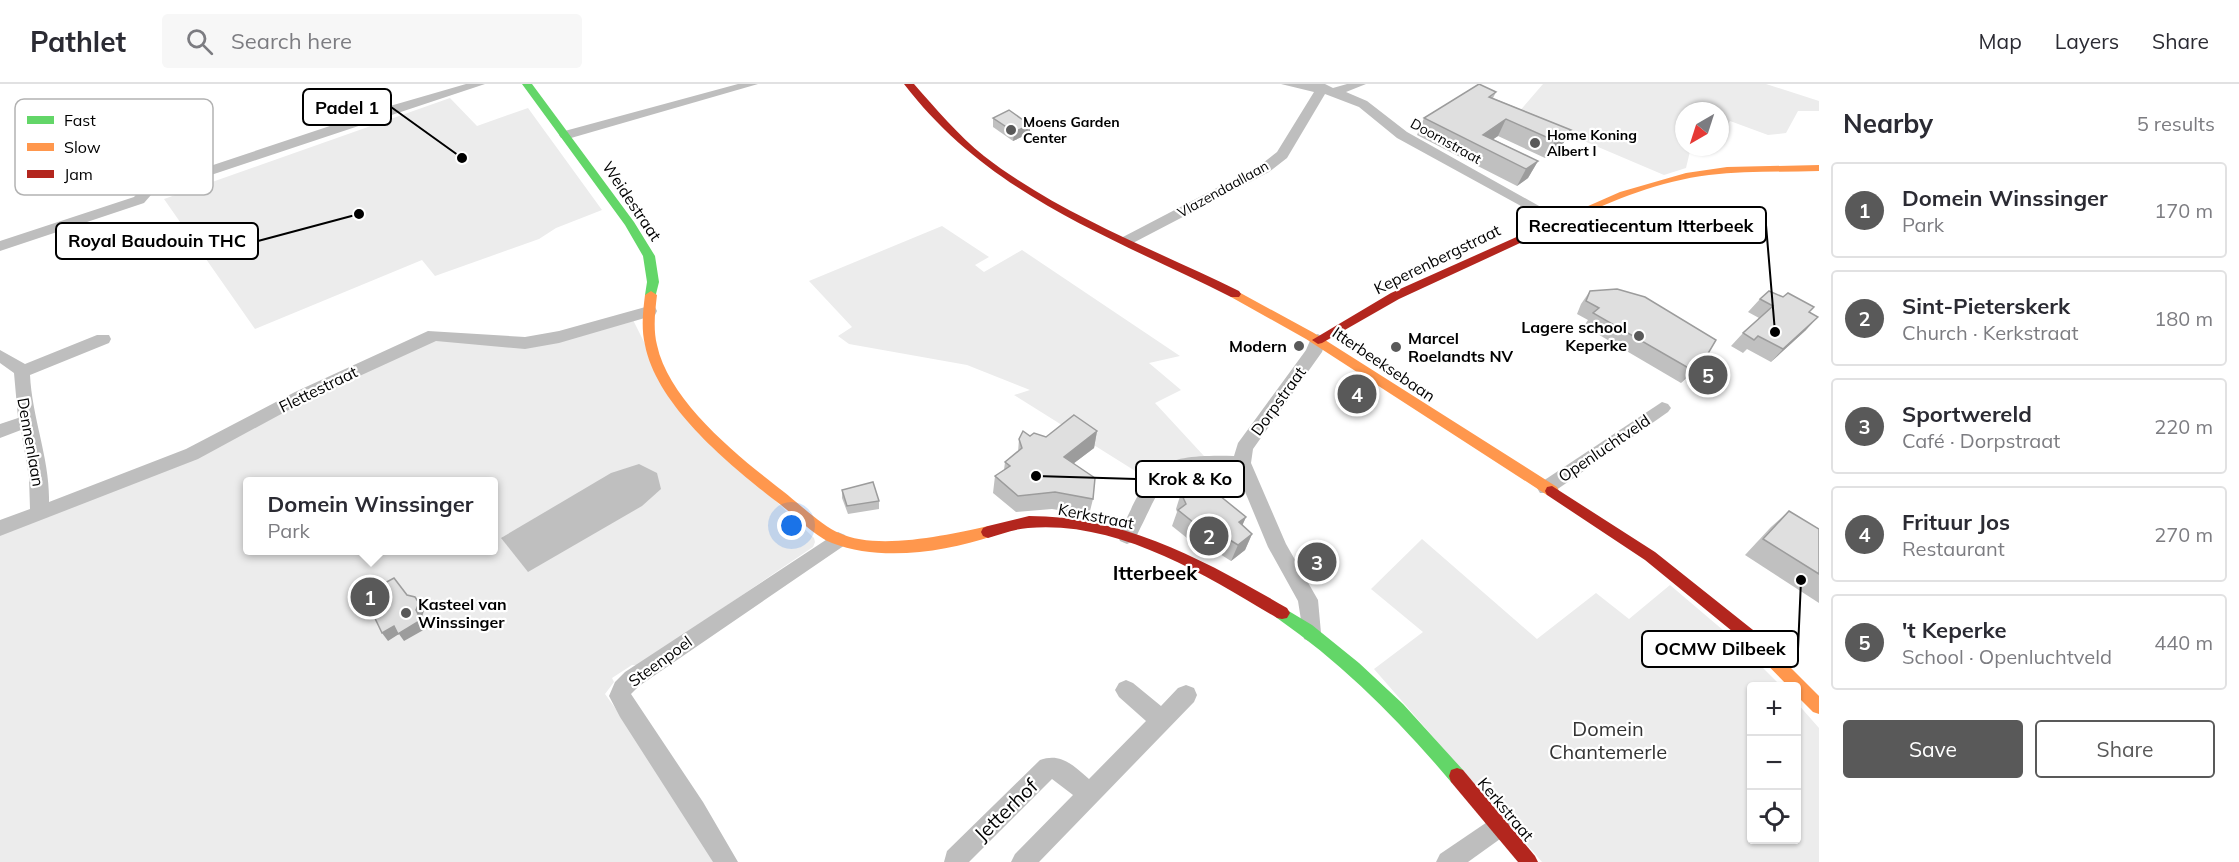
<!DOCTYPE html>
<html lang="en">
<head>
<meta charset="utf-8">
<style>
  :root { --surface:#fff; --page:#f7f7f7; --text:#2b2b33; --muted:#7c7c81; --line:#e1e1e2; --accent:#595959 }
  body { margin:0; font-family:Mulish,sans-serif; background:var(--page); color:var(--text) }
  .controls { position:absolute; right:18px; bottom:18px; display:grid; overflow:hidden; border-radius:6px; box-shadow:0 2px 4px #0004 }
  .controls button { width:54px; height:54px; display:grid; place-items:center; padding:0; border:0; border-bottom:2px solid var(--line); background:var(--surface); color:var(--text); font:30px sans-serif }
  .compass { position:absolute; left:1675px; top:18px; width:54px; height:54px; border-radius:50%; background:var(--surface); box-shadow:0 2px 4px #0004; rotate:219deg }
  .you { position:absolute; left:792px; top:442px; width:21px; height:21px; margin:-15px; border:4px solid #fff; border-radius:50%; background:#1a73e8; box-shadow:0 0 0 9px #1a73e833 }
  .badge { display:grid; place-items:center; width:39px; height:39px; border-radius:50%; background:var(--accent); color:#fff; font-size:20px; font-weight:700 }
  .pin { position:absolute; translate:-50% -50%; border:3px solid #fff; box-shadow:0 2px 6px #0006 }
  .popup { position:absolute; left:243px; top:393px; width:255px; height:78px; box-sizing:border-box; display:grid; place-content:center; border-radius:6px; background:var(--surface); filter:drop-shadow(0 2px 4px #0005); font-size:20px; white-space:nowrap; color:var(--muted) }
  .popup b { font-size:22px; color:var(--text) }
  .popup::after { content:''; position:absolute; left:50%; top:100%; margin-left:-12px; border:12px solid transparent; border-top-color:var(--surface) }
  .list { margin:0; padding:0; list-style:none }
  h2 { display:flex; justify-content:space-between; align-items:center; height:78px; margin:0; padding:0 24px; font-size:26px }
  h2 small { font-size:20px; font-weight:400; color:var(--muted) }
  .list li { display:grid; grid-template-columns:39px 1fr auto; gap:18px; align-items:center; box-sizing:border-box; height:96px; margin:0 12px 12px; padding:0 12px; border:2px solid var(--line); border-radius:6px }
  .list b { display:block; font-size:22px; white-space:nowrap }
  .list p { margin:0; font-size:20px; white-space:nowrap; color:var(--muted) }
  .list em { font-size:20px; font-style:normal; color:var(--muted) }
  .actions { display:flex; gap:12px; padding:18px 24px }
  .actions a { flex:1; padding:14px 0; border:2px solid var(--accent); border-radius:6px; text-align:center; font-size:21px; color:var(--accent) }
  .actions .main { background:var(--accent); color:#fff }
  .icon { flex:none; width:33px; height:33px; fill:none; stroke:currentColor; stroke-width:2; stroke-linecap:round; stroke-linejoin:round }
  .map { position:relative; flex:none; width:1819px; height:778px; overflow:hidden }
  header { display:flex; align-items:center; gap:36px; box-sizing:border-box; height:84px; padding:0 30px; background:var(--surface); border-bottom:2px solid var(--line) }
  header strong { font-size:28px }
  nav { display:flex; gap:33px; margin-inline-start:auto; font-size:21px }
  .search { width:420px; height:54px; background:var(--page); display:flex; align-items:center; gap:15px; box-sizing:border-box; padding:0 21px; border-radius:6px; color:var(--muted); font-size:22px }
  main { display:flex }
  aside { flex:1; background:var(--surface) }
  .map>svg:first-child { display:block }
  .green { fill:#ececec; fill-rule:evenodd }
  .water { fill:#bfbfbf }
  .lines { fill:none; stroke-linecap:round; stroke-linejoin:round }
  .street { fill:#bebebe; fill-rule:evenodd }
  .fast { fill:#63d668; fill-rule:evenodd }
  .slow { fill:#ff974d; fill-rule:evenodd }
  .jam { fill:#b3261e; fill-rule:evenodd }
  .wall { fill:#c0c0c0 }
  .shaded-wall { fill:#9c9c9c }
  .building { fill:#dfdfdf; stroke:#9c9c9c; stroke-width:1.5 }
  .poi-dot { fill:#595959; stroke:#fff; stroke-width:2 }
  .labels { text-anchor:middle; stroke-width:4.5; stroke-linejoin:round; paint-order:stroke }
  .far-poi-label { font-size:14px; font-weight:bold; fill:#000; stroke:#fff; text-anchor:start }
  .far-street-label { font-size:14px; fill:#000; stroke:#fff }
  .street-label { font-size:16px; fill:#000; stroke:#fff }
  .poi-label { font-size:16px; font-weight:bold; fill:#000; stroke:#fff; text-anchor:end }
  .quarter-label { font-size:20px; font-weight:bold; fill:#000; stroke:#fff }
  .near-park-label { font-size:20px; fill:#333; stroke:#fff }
  .near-street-label { font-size:20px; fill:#000; stroke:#fff }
  .key { fill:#fff; stroke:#b2b2b2; stroke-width:1.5 }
  .key-label { font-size:16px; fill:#000 }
  .leader { fill:none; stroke:#000; stroke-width:2 }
  .callout-dot { fill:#000; stroke:#fff; stroke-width:2 }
  .callout { fill:#fff; stroke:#000; stroke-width:2 }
  .callout-label { font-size:18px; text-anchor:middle; font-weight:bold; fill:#000 }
</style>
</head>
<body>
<header>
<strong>Pathlet</strong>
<div class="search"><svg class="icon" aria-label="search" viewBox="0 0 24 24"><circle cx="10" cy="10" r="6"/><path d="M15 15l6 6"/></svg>Search here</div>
<nav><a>Map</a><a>Layers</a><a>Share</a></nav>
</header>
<main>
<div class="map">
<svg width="1819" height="778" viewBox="0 0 1819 778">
  <rect width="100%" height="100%" fill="#fff"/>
  <g class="green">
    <polygon points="1543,0 1766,0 1819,17 1819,27 1798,27 1786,49 1768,51 1730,37 1720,50 1720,27 1684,27 1684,63 1691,63 1686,84 1664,91 1518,29"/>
    <polygon points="450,14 477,42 528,24 602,126 556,144 539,155 435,192 422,176 255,245 164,115"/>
    <polygon points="942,142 989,173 975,181 984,188 1022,166 1180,272 1149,279 1181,306 1155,319 1204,372 1167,379 1148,395 1014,311 1030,306 967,281 849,260 838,252 852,243 809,197"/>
    <path d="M632 234 674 318 814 454 815 458 813 463 639 581H632L612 594 614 598 605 610 692 730 717 778H0V450L432 255 532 262ZM247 398H493V466H247Z"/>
    <polygon points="1422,455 1537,555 1596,509 1629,535 1670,501 1737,558 1781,602 1752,602 1752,756 1796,756 1797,619 1819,644 1819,778 1542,778 1374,585 1423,548 1371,505"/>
  </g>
  <polygon class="water" points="639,380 657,389 661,405 642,422 528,488 501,454 611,389"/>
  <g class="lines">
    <g class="street">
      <polygon points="466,0 485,0 151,111 144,119 0,167 0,157 134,113 141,105 390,22"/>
      <polygon points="738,0 758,0 571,54 561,54 559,51 561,48"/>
      <polygon points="1281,0 1325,0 1333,4 1347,0 1366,0 1346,8 1367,17 1407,48 1564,136 1557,140 1552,139 1397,54 1359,23 1325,10 1287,74 1269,88 1131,160 1121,160 1119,157 1121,154 1259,82 1277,68 1314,8"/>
      <path d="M649 222 655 223 657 227 655 231 559 259 525 265 436 257 307 316 198 375 0 452V436L30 425 29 393 21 346 0 354V340L18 334 14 289 0 279V266L25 280 97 251H109L111 255 109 259 30 291C32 334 50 375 49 418L186 365 295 308 428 247 525 253 559 247Z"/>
      <path d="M1318 250 1326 256 1322 268 1253 365 1251 379 1286 460 1318 516 1321 549 1318 555 1311 558 1304 555 1298 517 1268 463 1236 386C1159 384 1166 394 1134 457L1127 460 1120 457 1118 452C1152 383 1151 370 1234 372L1238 359 1306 266 1312 252Z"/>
      <polygon points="1662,318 1668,320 1671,324 1668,328 1552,409 1540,409 1537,404 1540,399"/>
      <polygon points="838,448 845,451 847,456 845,461 639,602 631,610 703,718 738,778 713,778 620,633 609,612 615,598 625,588"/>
      <path d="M1126 596 1133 599 1161 622 1178 604 1186 601 1194 604 1197 611 1194 618 1039 778H1011L1015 770 1073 711 1052 695 969 778H944L947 767 1040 676C1061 668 1074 682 1089 695L1146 637 1119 613 1115 606 1119 599Z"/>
      <polygon points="1499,730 1507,734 1511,742 1507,750 1468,778 1436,778 1440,770"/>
    </g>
    <g class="fast">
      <polygon points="522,0 532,0 634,138 655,172 659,198 655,214 647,214 645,211 647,198 643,172 625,141"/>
      <path d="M1282 523 1312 541 1359 579 1403 620 1463 686 1465 692 1463 698 1457 700 1451 698C1399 636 1343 580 1277 534L1274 529 1277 524Z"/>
    </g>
    <g class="slow">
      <path d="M1819 81V87C1782 88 1745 87 1709 91 1660 97 1614 116 1570 136H1562L1561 134 1620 108 1686 89 1727 83Z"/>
      <polygon points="1235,206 1314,249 1557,403 1559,407 1557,411 1547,411 1306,255 1231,213 1229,210 1231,207"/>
      <path d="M651 207 657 211C655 228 653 245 657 261 669 318 740 374 784 408 798 419 824 443 839 449 877 467 948 451 988 442L993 444 995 448 993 452C945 468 881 478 832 459 816 453 795 432 781 421 733 384 657 323 645 261 641 244 643 227 645 211Z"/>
      <polygon points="1748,544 1753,546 1819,612 1819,630 1813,628 1796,611 1796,602 1788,602 1743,556 1740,551 1743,546"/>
    </g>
    <g class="jam">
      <path d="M904 0H914C936 25 958 51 984 72 1060 131 1154 165 1239 207L1241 210 1239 213H1231C1110 152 990 112 904 0Z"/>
      <polygon points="1566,131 1571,134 1570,136 1399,215 1322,259 1318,260 1312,256 1391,209"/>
      <polygon points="1552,402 1655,468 1753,546 1756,551 1753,556 1748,558 1743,556 1645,476 1547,411 1545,407 1547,403"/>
      <path d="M1029 432C1125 432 1206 477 1287 524L1290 529 1287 534 1282 535 1277 534C1204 490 1117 436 1028 444 1015 445 1001 450 988 454L983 452 981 448 983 444 988 442Z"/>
      <polygon points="1457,684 1463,686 1535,772 1538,778 1518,778 1451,698 1449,692 1451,686"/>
    </g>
  </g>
  <g class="wall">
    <polygon points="1496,8 1493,14 1571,46 1561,63 1545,74 1498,52 1493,55 1538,77 1528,94 1517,102 1417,51 1424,34"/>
    <polygon points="993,34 1030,41 1030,49 1013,57 993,43"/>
    <polygon points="1590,207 1694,286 1681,299 1584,242 1588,236 1577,230 1581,220"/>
    <polygon points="1783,213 1814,223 1809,228 1806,246 1771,278 1747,265 1743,269 1731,262 1743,249 1759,234 1748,228 1760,215"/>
    <polygon points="1097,347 1094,364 1074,379 1093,415 1089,431 1052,425 1016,428 993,409 995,392 1004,386 1005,378 1018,368 1019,355 1030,352 1046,353"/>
    <polygon points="842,406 879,417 879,425 848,430 842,414"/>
    <polygon points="1181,409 1246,433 1242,441 1252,450 1245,466 1231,477 1196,455 1192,458 1172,442 1177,428 1176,425"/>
    <polygon points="1789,427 1819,445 1819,519 1745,471 1771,443"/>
  </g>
  <g class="shaded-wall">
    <polygon points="1506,35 1498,52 1482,63 1483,51"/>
    <polygon points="1030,41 1030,49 1013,57 1014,48"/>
    <polygon points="1571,46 1561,63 1545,74 1555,57"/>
    <polygon points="1538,77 1528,94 1517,102 1526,85"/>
    <polygon points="1818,233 1806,246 1771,278 1783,265"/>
    <polygon points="1706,273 1694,286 1681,299 1692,286"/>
    <polygon points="1097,347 1094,364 1061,389 1064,373"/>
    <polygon points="1246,433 1239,449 1239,438"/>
    <polygon points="1202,439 1196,455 1192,458 1198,442"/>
    <polygon points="1252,450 1245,466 1231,477 1238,461"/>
    <polygon points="415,513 424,527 422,533 427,544 404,557 399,550 388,557 382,549 416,526"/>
  </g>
  <g class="building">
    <polygon points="1479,0 1496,8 1489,13 1571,46 1555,57 1506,35 1483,51 1538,77 1526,85 1424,34"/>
    <polygon points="1009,26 1030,41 1014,48 993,34"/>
    <polygon points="1617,205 1645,213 1716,256 1706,273 1692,286 1593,229 1599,224 1586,217 1590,207"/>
    <polygon points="1769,207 1783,213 1788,209 1814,223 1809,228 1818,233 1783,265 1758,252 1754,256 1743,249 1773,222 1760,215"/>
    <polygon points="1074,331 1097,347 1064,373 1095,394 1093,415 1055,408 1018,412 995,392 1010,382 1005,378 1022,364 1019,355 1023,347 1030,352 1034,349 1046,353"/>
    <polygon points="873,398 879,417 847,422 842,406"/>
    <polygon points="1209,403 1246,433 1239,438 1252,450 1238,461 1202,439 1198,442 1178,426 1186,420 1181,409 1187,404 1202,409"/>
    <polygon points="1789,427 1819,445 1819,490 1763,455"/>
    <polygon points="394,494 407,511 415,513 419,519 416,526 421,536 398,550 394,542 382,549 372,528 382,522 378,515 387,511 381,501"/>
  </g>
  <g class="poi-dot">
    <circle cx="1011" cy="46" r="6"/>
    <circle cx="1535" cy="59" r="6"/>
    <circle cx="1639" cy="252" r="6"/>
    <circle cx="1299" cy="262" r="6"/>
    <circle cx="1396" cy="263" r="6"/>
    <circle cx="406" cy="529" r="6"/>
  </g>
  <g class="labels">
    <g class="far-poi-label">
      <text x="1023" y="43">Moens Garden<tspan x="1023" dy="16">Center</tspan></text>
      <text x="1547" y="56">Home Koning<tspan x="1547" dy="16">Albert I</tspan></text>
    </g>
    <g class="far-street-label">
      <text transform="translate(1446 57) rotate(29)" y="5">Doornstraat</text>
      <text transform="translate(1223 105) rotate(-29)" y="5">Vlazendaallaan</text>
    </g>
    <g class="street-label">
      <text transform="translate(632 117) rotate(56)" y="6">Weidestraat</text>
      <text transform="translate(1437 175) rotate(-26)" y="6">Keperenbergstraat</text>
      <text transform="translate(1384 280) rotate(34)" y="6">Itterbeeksebaan</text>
      <text transform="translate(318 305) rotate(-26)" y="6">Flettestraat</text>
      <text transform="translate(1278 317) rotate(-54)" y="6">Dorpstraat</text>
      <text transform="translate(31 358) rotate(80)" y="6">Dennenlaan</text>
      <text transform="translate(1604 364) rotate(-34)" y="6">Openluchtveld</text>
      <text transform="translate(1096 432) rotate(11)" y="6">Kerkstraat</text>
      <text transform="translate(660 577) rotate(-36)" y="6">Steenpoel</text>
      <text transform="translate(1506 725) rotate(50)" y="6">Kerkstraat</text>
    </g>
    <g class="poi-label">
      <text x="1627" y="249">Lagere school<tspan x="1627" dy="18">Keperke</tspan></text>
      <text x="1408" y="260" text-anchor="start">Marcel<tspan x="1408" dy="18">Roelandts NV</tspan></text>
      <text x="1287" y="268">Modern</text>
      <text x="418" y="526" text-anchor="start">Kasteel van<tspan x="418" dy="18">Winssinger</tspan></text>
    </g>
    <g class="quarter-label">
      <text x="1155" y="496">Itterbeek</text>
    </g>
    <g class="near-park-label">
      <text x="1608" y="652">Domein<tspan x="1608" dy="23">Chantemerle</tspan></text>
    </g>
    <g class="near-street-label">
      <text transform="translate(1006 726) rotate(-44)" y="7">Jetterhof</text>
    </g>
  </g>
  <rect x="15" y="15" width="198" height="96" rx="9" class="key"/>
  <rect x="27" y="32" width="27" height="8" fill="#63d668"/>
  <rect x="27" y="59" width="27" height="8" fill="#ff974d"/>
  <rect x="27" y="86" width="27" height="8" fill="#b3261e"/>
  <g class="key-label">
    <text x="64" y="42">Fast</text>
    <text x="64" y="69">Slow</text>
    <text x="64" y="96">Jam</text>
  </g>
  <path class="leader" d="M462 74L391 23M1775 248L1766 141M359 130L258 157M1036 392L1136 395M1801 496L1798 565"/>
  <g class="callout-dot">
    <circle cx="462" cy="74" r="6"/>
    <circle cx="1775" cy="248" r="6"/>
    <circle cx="359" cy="130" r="6"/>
    <circle cx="1036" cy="392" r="6"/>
    <circle cx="1801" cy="496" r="6"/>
  </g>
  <g class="callout">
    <rect x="303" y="5" width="88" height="36" rx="6"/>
    <rect x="1517" y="123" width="249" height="36" rx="6"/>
    <rect x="56" y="139" width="202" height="36" rx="6"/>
    <rect x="1136" y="377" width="108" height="36" rx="6"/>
    <rect x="1642" y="547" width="156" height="36" rx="6"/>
  </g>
  <g class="callout-label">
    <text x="347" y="30">Padel 1</text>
    <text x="1641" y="148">Recreatiecentum Itterbeek</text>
    <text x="157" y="163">Royal Baudouin THC</text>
    <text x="1190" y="401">Krok &amp; Ko</text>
    <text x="1720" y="571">OCMW Dilbeek</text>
  </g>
</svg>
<div class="controls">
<button>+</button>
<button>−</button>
<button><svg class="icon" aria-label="locate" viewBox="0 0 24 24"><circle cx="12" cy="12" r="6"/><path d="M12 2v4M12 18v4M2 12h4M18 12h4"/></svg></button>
</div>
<svg class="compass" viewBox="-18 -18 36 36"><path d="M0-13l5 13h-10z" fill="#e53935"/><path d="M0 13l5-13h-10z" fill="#7c7c81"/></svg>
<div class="you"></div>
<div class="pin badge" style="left:370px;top:513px">1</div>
<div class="popup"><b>Domein Winssinger</b>Park</div>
<div class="pin badge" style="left:1209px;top:452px">2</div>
<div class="pin badge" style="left:1317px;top:478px">3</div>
<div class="pin badge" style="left:1357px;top:310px">4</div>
<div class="pin badge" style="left:1708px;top:291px">5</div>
</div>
<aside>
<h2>Nearby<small>5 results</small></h2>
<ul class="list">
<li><span class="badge">1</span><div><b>Domein Winssinger</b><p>Park</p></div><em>170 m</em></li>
<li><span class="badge">2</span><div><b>Sint-Pieterskerk</b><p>Church · Kerkstraat</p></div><em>180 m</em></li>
<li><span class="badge">3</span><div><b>Sportwereld</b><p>Café · Dorpstraat</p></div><em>220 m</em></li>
<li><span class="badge">4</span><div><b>Frituur Jos</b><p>Restaurant</p></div><em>270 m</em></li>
<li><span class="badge">5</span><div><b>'t Keperke</b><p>School · Openluchtveld</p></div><em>440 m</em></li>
</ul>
<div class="actions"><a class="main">Save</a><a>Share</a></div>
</aside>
</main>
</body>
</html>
